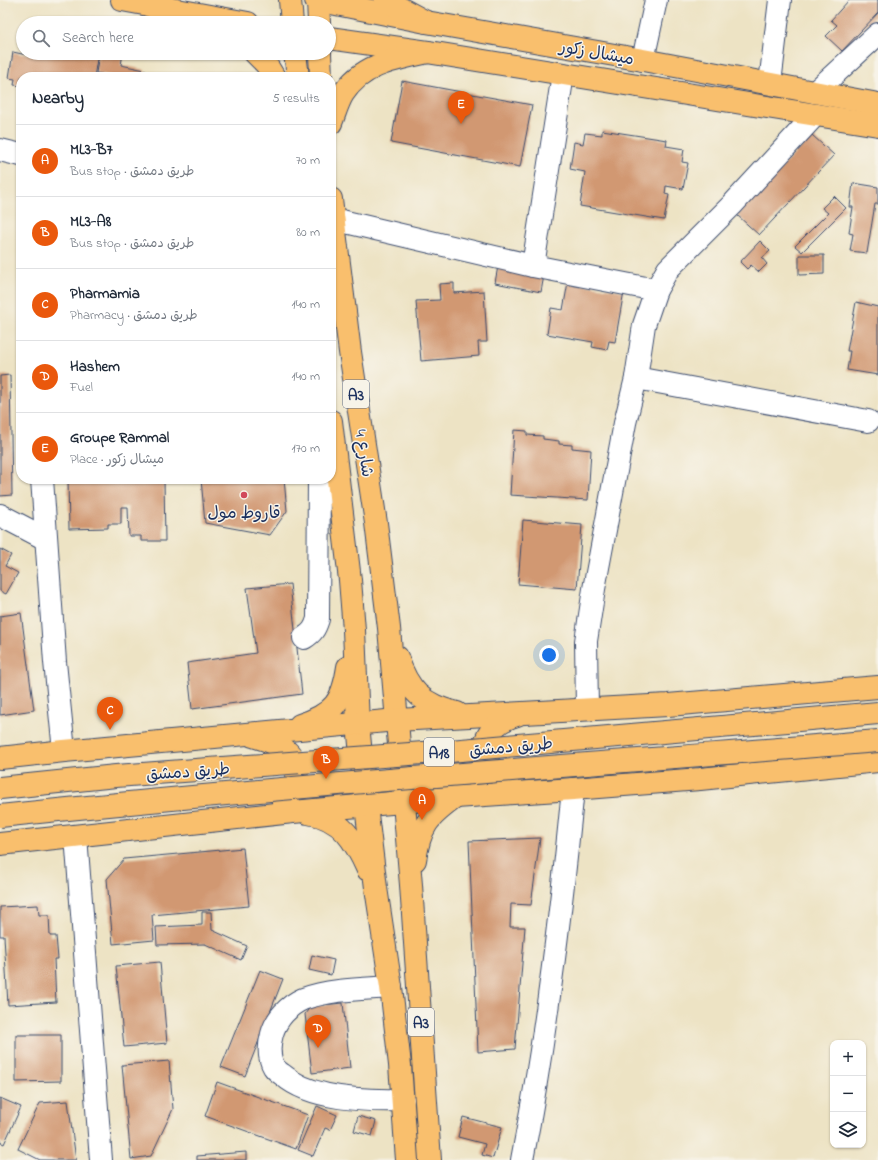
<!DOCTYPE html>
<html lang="en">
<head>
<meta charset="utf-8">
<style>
  :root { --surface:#fff; --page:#f2f2f3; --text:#1f2937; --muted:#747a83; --line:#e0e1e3; --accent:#ea580c }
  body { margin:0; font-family:"Indie Flower","Playpen Sans Arabic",sans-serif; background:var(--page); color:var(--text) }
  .controls { position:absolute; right:12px; bottom:12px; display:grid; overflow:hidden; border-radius:8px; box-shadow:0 1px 3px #0004 }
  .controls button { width:36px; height:36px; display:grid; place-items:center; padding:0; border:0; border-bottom:1px solid var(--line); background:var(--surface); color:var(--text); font:20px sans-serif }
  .you { position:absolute; left:549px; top:655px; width:14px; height:14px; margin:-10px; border:3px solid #fff; border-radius:50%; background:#1a73e8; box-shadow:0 0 0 6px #1a73e833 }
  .badge { display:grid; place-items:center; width:26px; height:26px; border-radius:50%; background:var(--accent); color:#fff; font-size:13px; font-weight:700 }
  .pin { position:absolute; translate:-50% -33px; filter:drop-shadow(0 1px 2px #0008) }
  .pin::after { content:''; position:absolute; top:21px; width:14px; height:12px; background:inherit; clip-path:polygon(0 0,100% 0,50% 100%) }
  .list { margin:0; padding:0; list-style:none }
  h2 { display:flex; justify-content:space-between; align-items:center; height:52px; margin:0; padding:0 16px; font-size:17px }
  h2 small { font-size:13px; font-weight:400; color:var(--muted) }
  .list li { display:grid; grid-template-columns:26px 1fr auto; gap:12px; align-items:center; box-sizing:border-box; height:72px; padding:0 16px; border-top:1px solid var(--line) }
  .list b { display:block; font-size:15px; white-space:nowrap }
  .list p { margin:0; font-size:13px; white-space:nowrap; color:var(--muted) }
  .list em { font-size:13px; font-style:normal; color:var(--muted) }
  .icon { flex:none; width:22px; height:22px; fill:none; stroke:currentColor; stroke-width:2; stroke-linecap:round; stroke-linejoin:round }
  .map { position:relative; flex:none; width:878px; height:1160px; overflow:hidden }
  .search { position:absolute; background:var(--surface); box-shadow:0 1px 3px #0004; left:16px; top:16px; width:320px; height:44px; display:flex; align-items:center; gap:10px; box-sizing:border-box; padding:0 14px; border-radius:22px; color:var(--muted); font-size:15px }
  .panel { position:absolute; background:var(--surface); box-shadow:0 1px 3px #0004; left:16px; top:72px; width:320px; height:412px; border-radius:16px }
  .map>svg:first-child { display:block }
  .building { fill:#d19872 }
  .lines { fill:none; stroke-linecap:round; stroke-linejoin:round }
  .minor-casing { stroke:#3a4a6d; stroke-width:24 }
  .major-casing { stroke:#3a4a6d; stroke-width:24 }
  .highway-casing { stroke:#3a4a6d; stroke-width:24 }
  .minor { stroke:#fff; stroke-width:22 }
  .major { stroke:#f9bf6d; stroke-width:22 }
  .highway { stroke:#f9bf6d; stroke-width:22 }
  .highway-bridge-casing { stroke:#3a4a6d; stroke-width:24; stroke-linecap:butt }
  .highway-bridge { stroke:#f9bf6d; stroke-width:22 }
  .poi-dot { fill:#d1495b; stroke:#f7f3e8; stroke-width:1.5 }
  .labels { text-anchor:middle; stroke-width:3; stroke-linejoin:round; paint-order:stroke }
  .shield { fill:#f7f3e8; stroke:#5d6a87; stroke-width:1 }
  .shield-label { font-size:16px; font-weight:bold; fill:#1b2f5e }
  .street-label { font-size:17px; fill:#1b2f5e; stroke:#f7f3e8 }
  .poi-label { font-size:17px; fill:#1b2f5e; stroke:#f7f3e8 }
</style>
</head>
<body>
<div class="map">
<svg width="878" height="1160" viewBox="0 0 878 1160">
  <rect width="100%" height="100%" fill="#f7f3e8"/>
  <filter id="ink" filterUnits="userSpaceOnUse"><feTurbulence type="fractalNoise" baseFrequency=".025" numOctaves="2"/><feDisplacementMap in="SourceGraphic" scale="8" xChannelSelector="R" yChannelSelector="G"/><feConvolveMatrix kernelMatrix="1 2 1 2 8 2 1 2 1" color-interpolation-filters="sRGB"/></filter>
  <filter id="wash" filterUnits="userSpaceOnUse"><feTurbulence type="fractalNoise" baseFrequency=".012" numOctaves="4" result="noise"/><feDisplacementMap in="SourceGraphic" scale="16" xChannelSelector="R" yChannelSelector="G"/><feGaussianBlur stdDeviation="0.9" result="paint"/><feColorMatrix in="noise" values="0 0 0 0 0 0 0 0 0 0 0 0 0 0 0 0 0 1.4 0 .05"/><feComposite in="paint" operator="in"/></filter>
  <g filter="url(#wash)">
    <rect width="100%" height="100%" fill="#ede3c4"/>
    <g id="blocks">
      <g class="building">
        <polygon points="849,0 878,0 878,13 842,51 826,36 837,25 831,20"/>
        <polygon points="13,52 22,54 98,53 94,77 21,77 21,86 14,85 15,79 9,78"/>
        <polygon points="99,53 123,53 121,65 145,70 144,77 117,77 96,73"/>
        <polygon points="402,81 532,105 520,167 391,143"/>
        <polygon points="602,130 667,140 666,146 684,149 682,162 688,163 683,189 666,186 665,194 669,195 664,220 580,206 585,172 570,169 574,142 583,144 585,133 602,135"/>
        <polygon points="812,135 834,155 759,235 737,215"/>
        <polygon points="853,183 878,187 878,204 875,204 867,253 850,251 853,234 849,233 853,207 850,207"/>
        <polygon points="834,196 846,208 802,252 795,246 828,213 822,208"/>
        <polygon points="760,241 770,251 762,258 767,264 759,272 751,265 747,269 740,262"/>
        <polygon points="799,255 824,255 824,274 799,275"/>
        <polygon points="498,266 544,275 541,292 495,283"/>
        <polygon points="568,282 624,291 615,342 609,341 607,350 592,347 593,342 547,334 551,308 563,310"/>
        <polygon points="454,283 454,293 484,291 487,342 478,342 479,356 421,361 416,301 440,300 439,284"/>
        <polygon points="856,302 878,307 878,375 847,370 850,351 847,351"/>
        <polygon points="10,375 12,495 0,496 0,376"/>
        <polygon points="514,430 527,431 527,435 543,436 543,439 559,441 559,444 572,445 572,448 591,450 588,500 510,495"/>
        <polygon points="68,479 164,479 165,541 141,541 141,536 129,536 128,507 121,507 121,524 108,524 108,528 69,529"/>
        <polygon points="201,479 284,479 287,511 270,535 205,523"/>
        <polygon points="523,520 582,525 577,589 518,584"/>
        <polygon points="0,549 11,555 5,566 18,573 6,594 0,591"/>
        <polygon points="290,584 302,694 192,709 187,663 256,653 247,588"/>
        <polygon points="21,613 34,710 0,715 0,616"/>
        <polygon points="540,838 531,905 511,904 510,927 525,927 515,1049 478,1052 469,841"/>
        <polygon points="243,848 249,906 152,915 154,940 113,944 107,879 124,859"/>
        <polygon points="38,905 39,915 49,915 50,936 56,936 58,959 54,959 56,1002 8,1005 4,936 0,936 0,907"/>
        <polygon points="202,912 211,912 212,930 247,946 241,960 205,944 157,945 156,927 202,925"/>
        <polygon points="312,955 334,960 331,975 309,970"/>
        <polygon points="160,962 167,1043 124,1047 116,966"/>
        <polygon points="260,970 283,979 245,1076 221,1067"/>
        <polygon points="343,1003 350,1068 312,1073 305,1014 311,1006"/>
        <polygon points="16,1035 61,1035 61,1081 16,1082"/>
        <polygon points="169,1061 173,1109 151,1156 131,1159 122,1065"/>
        <polygon points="217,1082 308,1115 296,1149 205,1116"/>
        <polygon points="0,1098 21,1107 4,1144 0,1142"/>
        <polygon points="68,1101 76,1160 40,1160 18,1149 40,1103"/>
        <polygon points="317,1106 337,1115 330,1130 325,1128 313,1156 298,1150"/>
        <polygon points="358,1116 376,1121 372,1136 354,1131"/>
        <polygon points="463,1117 502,1127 493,1158 482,1155 485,1144 458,1137"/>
        <polygon points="246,1152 246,1160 197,1160 197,1156"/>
      </g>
    </g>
  </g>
  <g filter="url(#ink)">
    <use href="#blocks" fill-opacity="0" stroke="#3a4a6d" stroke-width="1"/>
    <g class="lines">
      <g class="minor-casing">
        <g id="minor">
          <polyline points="643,60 656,0"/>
          <polyline points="770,83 780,0"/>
          <polyline points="815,92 878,34"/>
          <polyline points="0,150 21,155"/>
          <polyline points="333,219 533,266 656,290"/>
          <polyline points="533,266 563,74"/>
          <polyline points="636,378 868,421"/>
          <polyline points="42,479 55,662 64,751"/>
          <polyline points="0,515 46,539"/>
          <path d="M304 638C312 633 315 629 318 619L319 479"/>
          <polyline points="587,709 586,641 594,589 625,423 636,378 644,325 656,290 668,269 732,205 815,115"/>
          <polyline points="76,836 101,1160"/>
          <path d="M391 987C362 989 331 989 303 999 289 1005 276 1019 272 1034 269 1045 268 1057 274 1067 276 1070 280 1073 283 1075 311 1100 367 1101 403 1100"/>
          <path d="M522 1160C546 1038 561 913 573 789"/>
        </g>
      </g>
      <g class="major-casing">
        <g id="major">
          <polyline points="122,0 248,23"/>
          <polyline points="316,0 426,22 643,60 878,104"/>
          <polyline points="329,38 428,52 878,125"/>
        </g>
      </g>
      <g class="highway-casing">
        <g id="highway">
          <polyline points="290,0 292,23"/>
          <polyline points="318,0 319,23"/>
          <polyline points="385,0 426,22"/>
          <polyline points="142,3 198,23"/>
          <polyline points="255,53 266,64 274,77"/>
          <polyline points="295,53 298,77"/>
          <polyline points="320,53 321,77"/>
          <path d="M331 123C335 113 338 102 343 94 362 64 396 59 428 52"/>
          <polyline points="331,199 350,352 376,523 389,628 411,885 430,1160"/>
          <polyline points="331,421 350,580 354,630 358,724 366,806 376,888 391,987 400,1065 407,1160"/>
          <path d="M397 657C408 690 422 705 457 713"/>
          <path d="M300 725C334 714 343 701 348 667"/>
          <path d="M253 736C263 739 274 742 283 748 303 762 299 788 283 802"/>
          <polyline points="0,758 64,751 397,720 668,705 878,687"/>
          <path d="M507 781C473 761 479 726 517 715"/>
          <path d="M308 813C342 818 355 841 368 870"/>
          <polyline points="0,844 293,812 456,797 573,789 700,779 878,761"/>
          <path d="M415 860C420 826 428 817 456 797"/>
        </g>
      </g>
      <use href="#minor" class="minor"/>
      <use href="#major" class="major"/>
      <use href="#highway" class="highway"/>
      <g class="highway-bridge-casing">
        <g id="highway-bridge">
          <polyline points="0,788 116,776 450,751 878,713"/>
          <path d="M0 816C292 785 585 765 878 741"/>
        </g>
      </g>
      <use href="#highway-bridge" class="highway-bridge"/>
    </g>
  </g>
  <circle class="poi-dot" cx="244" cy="495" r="4"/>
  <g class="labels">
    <g class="shield">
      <rect x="343" y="380" width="26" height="28" rx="3"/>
      <rect x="424" y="738" width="30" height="28" rx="3"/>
      <rect x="408" y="1008" width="26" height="28" rx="3"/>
    </g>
    <g class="shield-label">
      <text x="356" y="400">A3</text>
      <text x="439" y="758">A18</text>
      <text x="421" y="1028">A3</text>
    </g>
    <g class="street-label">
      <text transform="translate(597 52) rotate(10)" y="6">ميشال زكور</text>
      <text transform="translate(365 453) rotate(81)" y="6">شارع 4</text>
      <text transform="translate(511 746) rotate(-5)" y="6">طريق دمشق</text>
      <text transform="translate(188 771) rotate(-4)" y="6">طريق دمشق</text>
    </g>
    <g class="poi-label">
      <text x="244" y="518">قاروط مول</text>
    </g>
  </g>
</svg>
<div class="controls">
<button>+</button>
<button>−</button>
<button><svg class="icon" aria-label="layers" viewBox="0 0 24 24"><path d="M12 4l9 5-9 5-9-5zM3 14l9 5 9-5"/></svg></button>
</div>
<div class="you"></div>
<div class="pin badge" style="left:422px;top:820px">A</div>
<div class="pin badge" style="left:326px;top:779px">B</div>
<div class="pin badge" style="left:110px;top:730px">C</div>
<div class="pin badge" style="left:318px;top:1048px">D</div>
<div class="pin badge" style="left:461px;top:124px">E</div>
<div class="search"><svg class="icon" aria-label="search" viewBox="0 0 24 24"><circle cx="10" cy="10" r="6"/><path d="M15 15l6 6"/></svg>Search here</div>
<section class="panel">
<h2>Nearby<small>5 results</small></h2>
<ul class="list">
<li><span class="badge">A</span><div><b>ML3-B7</b><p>Bus stop · طريق دمشق</p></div><em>70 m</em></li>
<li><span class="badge">B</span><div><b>ML3-A8</b><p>Bus stop · طريق دمشق</p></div><em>80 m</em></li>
<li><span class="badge">C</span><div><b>Pharmamia</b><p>Pharmacy · طريق دمشق</p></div><em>140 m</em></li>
<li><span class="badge">D</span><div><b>Hashem</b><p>Fuel</p></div><em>140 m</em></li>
<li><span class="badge">E</span><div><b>Groupe Rammal</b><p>Place · ميشال زكور</p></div><em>170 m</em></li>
</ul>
</section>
</div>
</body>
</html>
